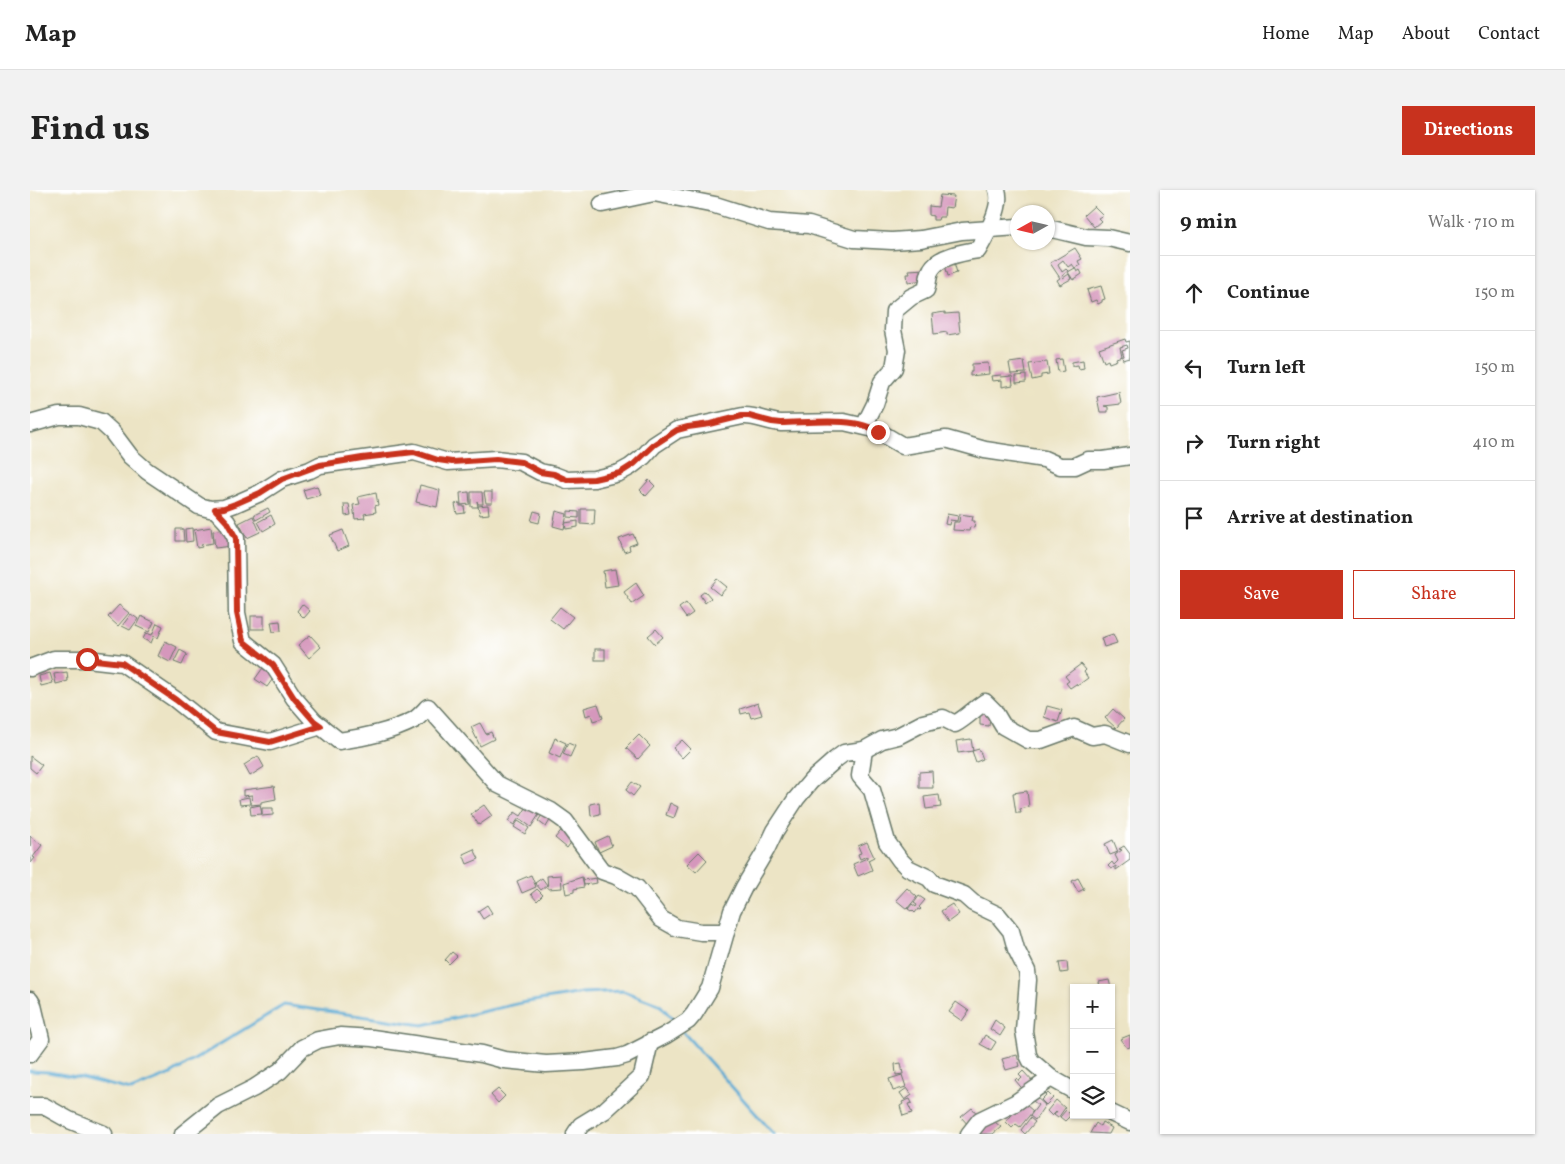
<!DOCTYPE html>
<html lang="en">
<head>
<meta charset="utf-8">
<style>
  :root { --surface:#fff; --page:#f2f2f2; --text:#222; --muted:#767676; --line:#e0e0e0; --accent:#c8321e }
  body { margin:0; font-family:Vollkorn,serif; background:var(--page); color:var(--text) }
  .controls { position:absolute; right:15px; bottom:15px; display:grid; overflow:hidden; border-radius:0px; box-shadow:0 1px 4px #0004 }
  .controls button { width:45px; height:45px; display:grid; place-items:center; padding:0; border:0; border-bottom:1px solid var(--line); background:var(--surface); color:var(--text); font:25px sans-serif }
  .compass { position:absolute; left:980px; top:15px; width:45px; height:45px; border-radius:50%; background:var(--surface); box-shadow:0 1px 4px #0004; rotate:262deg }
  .stop { position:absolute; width:15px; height:15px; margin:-11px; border:4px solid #c8321e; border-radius:50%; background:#fff }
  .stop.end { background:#c8321e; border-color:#fff; box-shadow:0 1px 5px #0008 }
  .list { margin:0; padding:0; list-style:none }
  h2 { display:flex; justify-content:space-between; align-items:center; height:65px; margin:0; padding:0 20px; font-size:21px }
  h2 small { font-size:16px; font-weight:400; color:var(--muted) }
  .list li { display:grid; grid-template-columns:32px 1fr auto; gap:15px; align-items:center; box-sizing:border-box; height:75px; padding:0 20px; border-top:1px solid var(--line) }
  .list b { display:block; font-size:19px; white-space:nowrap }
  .list em { font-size:16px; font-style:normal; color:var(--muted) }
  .actions { display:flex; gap:10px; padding:15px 20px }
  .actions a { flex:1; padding:11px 0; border:1px solid var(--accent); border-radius:0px; text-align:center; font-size:18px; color:var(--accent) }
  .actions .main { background:var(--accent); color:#fff }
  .icon { flex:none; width:28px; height:28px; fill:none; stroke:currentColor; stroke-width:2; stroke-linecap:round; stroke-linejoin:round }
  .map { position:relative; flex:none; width:1100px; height:944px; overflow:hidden; border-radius:0px }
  header { display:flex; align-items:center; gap:30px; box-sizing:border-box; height:70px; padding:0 25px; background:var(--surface); border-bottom:1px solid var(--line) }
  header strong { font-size:24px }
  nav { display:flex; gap:28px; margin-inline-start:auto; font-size:18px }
  .intro { display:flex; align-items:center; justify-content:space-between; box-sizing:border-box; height:120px; padding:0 30px }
  h1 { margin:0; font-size:35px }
  .button { padding:12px 22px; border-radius:0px; background:var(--accent); color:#fff; font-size:18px; font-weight:700 }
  main { display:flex; gap:30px; padding:0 30px }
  aside { flex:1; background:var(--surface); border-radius:0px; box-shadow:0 1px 4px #0004 }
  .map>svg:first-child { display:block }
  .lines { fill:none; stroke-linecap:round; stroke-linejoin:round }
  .stream { stroke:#57a8d2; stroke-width:3 }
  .building { fill:#d597bc }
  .minor-casing { stroke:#677767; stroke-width:19 }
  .minor { stroke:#fff; stroke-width:16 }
  .route { stroke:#c8321e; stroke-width:6 }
</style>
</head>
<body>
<header>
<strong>Map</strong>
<nav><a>Home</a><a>Map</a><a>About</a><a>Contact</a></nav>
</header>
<div class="intro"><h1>Find us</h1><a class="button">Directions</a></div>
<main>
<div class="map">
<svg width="1100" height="944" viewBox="0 0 1100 944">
  <rect width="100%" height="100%" fill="#fff"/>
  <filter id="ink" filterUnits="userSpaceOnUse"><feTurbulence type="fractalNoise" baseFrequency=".02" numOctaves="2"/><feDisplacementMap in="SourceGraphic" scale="10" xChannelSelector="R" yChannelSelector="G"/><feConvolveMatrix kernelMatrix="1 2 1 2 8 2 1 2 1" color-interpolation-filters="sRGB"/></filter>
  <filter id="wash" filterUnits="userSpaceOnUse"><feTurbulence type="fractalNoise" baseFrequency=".0096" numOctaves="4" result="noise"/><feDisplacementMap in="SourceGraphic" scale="20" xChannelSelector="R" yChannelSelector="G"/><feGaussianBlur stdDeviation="1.12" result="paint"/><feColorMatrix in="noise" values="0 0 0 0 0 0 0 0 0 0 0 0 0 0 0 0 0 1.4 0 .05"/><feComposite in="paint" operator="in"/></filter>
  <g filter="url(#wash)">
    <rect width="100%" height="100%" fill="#ece4c5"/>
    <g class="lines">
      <g class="stream">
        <polyline points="653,842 744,944"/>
        <polyline points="0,881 18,882 52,888 101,900 141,884 254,815 393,835 491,813 552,803 593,801 630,815 646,833"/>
      </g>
    </g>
    <g id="blocks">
      <g class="building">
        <polygon points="910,5 924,6 922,18 915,17 914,27 909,27 908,30 903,30 903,26 899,25 899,16 908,17"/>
        <polygon points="1064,16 1073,25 1068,28 1071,31 1064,37 1054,25"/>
        <polygon points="1045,58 1052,69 1048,71 1050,75 1045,78 1042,74 1038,77 1033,70 1028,74 1032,82 1036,79 1038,81 1032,86 1033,88 1039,84 1041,89 1030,95 1027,90 1030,88 1020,73"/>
        <polygon points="924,72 927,83 918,86 915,75"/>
        <polygon points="1045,78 1047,82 1050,80 1052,84 1043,90 1038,82"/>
        <polygon points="894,79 895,90 878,92 877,84 880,84 879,80"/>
        <polygon points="1071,96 1075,109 1072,110 1072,112 1068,114 1066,110 1061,112 1057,100"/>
        <polygon points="915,122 915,124 928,123 930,143 917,145 917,142 904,144 902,124"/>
        <polygon points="1095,149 1096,152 1100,151 1100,168 1093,170 1092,167 1094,166 1092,160 1098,158 1097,155 1090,157 1092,166 1086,168 1087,170 1079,173 1078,170 1074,172 1069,158"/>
        <polygon points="1032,169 1034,181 1028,182 1026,170"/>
        <polygon points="1053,170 1054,178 1049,179 1048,175 1042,176 1042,172"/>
        <polygon points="994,171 996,183 981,184 979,173"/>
        <polygon points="1017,172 1019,184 1011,185 1011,188 1002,190 999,174"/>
        <polygon points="958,173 959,184 940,186 940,182 942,182 942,174"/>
        <polygon points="971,185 971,187 982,186 983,195 972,197 972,190 962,191 961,186"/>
        <polygon points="996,185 996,192 986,193 986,186"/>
        <polygon points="1089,202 1091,214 1074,216 1078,217 1078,222 1070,222 1067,207"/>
        <polygon points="619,290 625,296 616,306 610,300"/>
        <polygon points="390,295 410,300 407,317 386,312"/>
        <polygon points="287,296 290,305 276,309 273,300"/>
        <polygon points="439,302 440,314 431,315 430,303"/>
        <polygon points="441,302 452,302 453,314 448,314 447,311 448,317 441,317"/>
        <polygon points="454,302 462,302 462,313 456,313"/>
        <polygon points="346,303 348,315 345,316 346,322 334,324 335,328 325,329 323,315 330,314 328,307"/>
        <polygon points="430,313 430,316 434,316 435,323 427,324 425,314"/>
        <polygon points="314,314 319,314 321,325 315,326"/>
        <polygon points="458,315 459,324 450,325 448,316"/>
        <polygon points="238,318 240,322 226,330 224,325"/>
        <polygon points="551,319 565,319 564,335 551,334"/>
        <polygon points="504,321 511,323 509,333 501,331"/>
        <polygon points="526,321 537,324 534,339 523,336"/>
        <polygon points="538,321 549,322 549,328 538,327"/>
        <polygon points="917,324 928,326 927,331 920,330 919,335 915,334"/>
        <polygon points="930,324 943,326 942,331 945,331 944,338 940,337 939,341 923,340 924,332 929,332"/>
        <polygon points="241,325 245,334 233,341 228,332"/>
        <polygon points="223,326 230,342 217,348 209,333"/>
        <polygon points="548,331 548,337 536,339 535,333"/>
        <polygon points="181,337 183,353 171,355 172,357 167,358 164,340"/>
        <polygon points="162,338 163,351 156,352 155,339"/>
        <polygon points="200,338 202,356 185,358 183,341"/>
        <polygon points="146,339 153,339 154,351 146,351"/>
        <polygon points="313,340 319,356 307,361 300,345"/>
        <polygon points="603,344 607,353 599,356 600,360 594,362 589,349"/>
        <polygon points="585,379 588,395 575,397 573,381"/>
        <polygon points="687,389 697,397 690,405 680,397"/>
        <polygon points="606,393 614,406 602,414 594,402"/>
        <polygon points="675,401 681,408 675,413 670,405"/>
        <polygon points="656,413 663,423 656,428 649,418"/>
        <polygon points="272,414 280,421 274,428 267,421"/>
        <polygon points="89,415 99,423 88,436 78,427"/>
        <polygon points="530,417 543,427 533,439 520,429"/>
        <polygon points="101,424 108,429 100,440 92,436"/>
        <polygon points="111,426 124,432 119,442 106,436"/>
        <rect x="221" y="426" width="13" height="13"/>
        <polygon points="250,431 251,441 243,442 241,432"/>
        <polygon points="127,433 133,436 128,448 124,446 121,453 113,449 116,443 122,445"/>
        <polygon points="626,439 633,447 625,454 618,446"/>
        <polygon points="1083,444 1087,453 1074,457 1071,448"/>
        <polygon points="280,445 291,457 279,468 268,455"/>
        <polygon points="135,451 147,457 140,472 128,466"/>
        <rect x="565" y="459" width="10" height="11"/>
        <polygon points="150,460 157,464 152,475 144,472"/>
        <polygon points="1051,474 1056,480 1054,482 1058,488 1047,496 1046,494 1040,498 1036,493 1039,491 1035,486"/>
        <polygon points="235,475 247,483 237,497 225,489"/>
        <polygon points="37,482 38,491 26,494 24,484"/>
        <polygon points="20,483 23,493 11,496 9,486"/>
        <polygon points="728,513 732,525 721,528 719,522 711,524 710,519"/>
        <polygon points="568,514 573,528 563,531 561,524 556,526 554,518"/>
        <polygon points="1017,516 1032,520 1028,532 1014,527"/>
        <polygon points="1083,519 1094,529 1086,538 1075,528"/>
        <polygon points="950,521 961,521 959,536 950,535"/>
        <polygon points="450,533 456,544 461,542 464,549 450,556 441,537"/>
        <polygon points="609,545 620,556 608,569 596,558"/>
        <polygon points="525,548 536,553 530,568 519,563"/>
        <polygon points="941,549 943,561 928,563 926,551"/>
        <polygon points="652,550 661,559 652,568 643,558"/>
        <polygon points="538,553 545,556 540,567 533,564"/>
        <polygon points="949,559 953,569 946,572 942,561"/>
        <polygon points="0,566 12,575 6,583 0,578"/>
        <polygon points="228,566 234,577 220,586 214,575"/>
        <polygon points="902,581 903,598 889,598 889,582"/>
        <polygon points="602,592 610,597 603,606 596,600"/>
        <polygon points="244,596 246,609 231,612 231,614 221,615 222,605 213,606 213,600"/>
        <polygon points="997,601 999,617 990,619 991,623 986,623 983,603"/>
        <polygon points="909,605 911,617 896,619 894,607"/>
        <polygon points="219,607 220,614 210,615 209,609"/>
        <polygon points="569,612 570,624 561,626 560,614"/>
        <polygon points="640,613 648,617 644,628 636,625"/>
        <polygon points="230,615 232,624 221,625 220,617"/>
        <polygon points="454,615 462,626 449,635 441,624"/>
        <polygon points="498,615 510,623 501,637 489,628 484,635 478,631 485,622 491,626"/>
        <polygon points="232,618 243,618 243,625 232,626"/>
        <polygon points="514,622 522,627 516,637 508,631"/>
        <polygon points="488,631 499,638 495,644 484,637"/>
        <polygon points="534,637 545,647 537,658 525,648"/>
        <polygon points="0,646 12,655 3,667 5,668 1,673"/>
        <polygon points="578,646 582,656 569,662 565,652"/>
        <polygon points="1083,650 1088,662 1080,665 1075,654"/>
        <polygon points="837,652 844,667 838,670 842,680 828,686 823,674 837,668 837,666 830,669 828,664 831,663 828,656"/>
        <polygon points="1094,656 1100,664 1100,670 1086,680 1086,676 1081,679 1078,676 1082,672 1084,675 1088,671 1085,665 1092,660 1089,659"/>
        <polygon points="444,659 449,669 437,674 433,664"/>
        <polygon points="669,662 677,670 666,682 657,674"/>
        <polygon points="501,685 506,697 492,703 487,691"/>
        <polygon points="531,685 532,698 518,699 517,686"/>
        <polygon points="552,687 554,697 544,699 544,702 536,704 534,693"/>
        <polygon points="512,688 517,695 511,700 505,693"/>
        <polygon points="566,688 567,693 554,695 553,690"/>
        <polygon points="1048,688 1054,699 1048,702 1042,691"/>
        <polygon points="877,698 887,707 877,719 866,710"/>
        <polygon points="507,699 513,705 507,711 501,704"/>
        <polygon points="889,706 895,710 889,717 891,719 890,720 888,719 885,723 882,720 881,721 878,719 882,714 886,717 887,715 884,713"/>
        <polygon points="922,714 929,724 918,732 911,721"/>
        <polygon points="457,715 462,723 453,729 448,721"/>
        <polygon points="422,762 427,766 419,774 415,770"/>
        <polygon points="1037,772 1038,782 1031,783 1029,773"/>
        <polygon points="1079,790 1081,798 1070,798 1069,792"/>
        <polygon points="926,812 939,821 932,831 919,822"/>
        <polygon points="965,830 975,838 970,846 960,839"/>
        <polygon points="955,845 966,852 961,860 950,854"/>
        <polygon points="1100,845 1100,857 1097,858 1090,849"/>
        <polygon points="987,865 990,876 976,880 972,869"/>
        <polygon points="871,873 873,884 866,885 865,874"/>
        <polygon points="993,881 1005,894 996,903 985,890 987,888 989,891 992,888 989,885"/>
        <polygon points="872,885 876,897 863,901 859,889"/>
        <polygon points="877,898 882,905 875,910 870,903"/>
        <polygon points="468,899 475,906 468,913 461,905"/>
        <polygon points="1018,903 1023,908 1016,915 1011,910"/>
        <polygon points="1006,907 1015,915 1005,930 1000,926 1008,915 1003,911"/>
        <polygon points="880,909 882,913 878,914 882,923 873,926 870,916 873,914 872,912"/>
        <polygon points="1026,910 1035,918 1028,928 1024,925 1027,921 1022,926 1017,921"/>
        <polygon points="996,915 1003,921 990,937 986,934 982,938 976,932 989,916 992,919"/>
        <polygon points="942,918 950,927 939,936 931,927"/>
        <polygon points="1036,920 1041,925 1035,931 1030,927"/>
        <polygon points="960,928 971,937 963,944 946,944"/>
        <polygon points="1000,928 1005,932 995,944 991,940"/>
        <polygon points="1072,932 1082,938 1079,944 1060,943 1066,933 1070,936"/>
      </g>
    </g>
  </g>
  <g filter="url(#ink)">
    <use href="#blocks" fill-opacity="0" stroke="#677767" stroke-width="1"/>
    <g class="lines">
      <g class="minor-casing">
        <g id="minor">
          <polyline points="572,14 624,3 685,15 739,32 779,35 824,49 862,51 891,49 932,41 988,37"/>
          <polyline points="1018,38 1056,47 1078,48 1100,53"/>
          <path d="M0 234 29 226H49L71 232 82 242 100 266 117 281 169 316 180 319 194 318 205 314 230 303 252 289 280 280 290 275 384 262 418 272 466 269 491 272 510 282 524 285 537 290 564 289 589 283 600 277 613 267 624 255 647 240 713 226C726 225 737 232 751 233L814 232 844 239 873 256 916 249 955 260 1014 269 1030 276H1045L1058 270H1073L1100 266"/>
          <path d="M834 236 845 214 852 192 864 178 867 160 863 140 864 121 881 107 896 100C898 94 898 85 901 80 908 66 934 62 948 60 956 46 973 16 967 0"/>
          <path d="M185 319 197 332 206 348 207 423 213 451 243 475 264 508 284 531 309 551C335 547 361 542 384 530 389 527 394 521 398 517L467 594 521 621 535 631 572 681 586 686 607 698 631 729 647 738 671 742H696"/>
          <polyline points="0,478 24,469 57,469 92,473 146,510 186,542 240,552 291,536"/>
          <path d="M834 560 852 550 868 546 893 533 913 528 925 534C936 528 944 519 955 512L964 521 973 536 998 550H1011L1044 538 1062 546 1075 544 1100 554"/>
          <polyline points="0,810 3,815 11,849 0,864"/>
          <polyline points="0,916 14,916 39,930 74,944"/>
          <polyline points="1081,923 1100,932"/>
          <polyline points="153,944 188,916 224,898 250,881 272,858 288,850 310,846 342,848 452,864 474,870 516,874 554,872 587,868 597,865 636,845 658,831 664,824 680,798 702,721 714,697 736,660 745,641 766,609 781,591 806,569 814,563 834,560 830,586 842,600 857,652 870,670 878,678 899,688 904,694 934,705 943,713 968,725 981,741 986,759 997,781 998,790 994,841 998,865 1001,871 1021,888 1044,901"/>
          <polyline points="545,944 551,935 574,921 612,886 620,852"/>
          <polyline points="939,944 950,930 985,913 1021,888"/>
        </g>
      </g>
      <use href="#minor" class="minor"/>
    </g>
  </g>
  <g class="lines" filter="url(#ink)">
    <path class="route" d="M57 469 92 473 146 510 186 542 240 552 291 536 284 531 264 508 243 475 213 451 207 423 206 348 197 332 185 319 194 318 205 314 230 303 252 289 290 275 332 268 384 262 408 270 422 272 466 269 491 272 510 282 524 284 537 290 564 289 590 283 604 274 624 255 647 240 658 237 680 234 712 226H719L742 232 751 233C777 233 827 226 848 242"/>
  </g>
</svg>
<div class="controls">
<button>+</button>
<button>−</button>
<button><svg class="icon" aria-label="layers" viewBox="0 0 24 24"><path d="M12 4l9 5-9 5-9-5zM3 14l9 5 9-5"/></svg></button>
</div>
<svg class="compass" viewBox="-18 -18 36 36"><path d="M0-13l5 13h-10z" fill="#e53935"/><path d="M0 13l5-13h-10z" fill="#767676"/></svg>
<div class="stop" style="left:57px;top:469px"></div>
<div class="stop end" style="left:848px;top:242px"></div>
</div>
<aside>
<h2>9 min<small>Walk · 710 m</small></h2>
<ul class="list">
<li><svg class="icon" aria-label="ahead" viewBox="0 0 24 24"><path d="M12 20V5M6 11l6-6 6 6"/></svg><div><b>Continue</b></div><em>150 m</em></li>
<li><svg class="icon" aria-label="left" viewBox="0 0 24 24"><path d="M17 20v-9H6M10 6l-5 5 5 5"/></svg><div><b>Turn left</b></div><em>150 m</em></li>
<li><svg class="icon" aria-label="right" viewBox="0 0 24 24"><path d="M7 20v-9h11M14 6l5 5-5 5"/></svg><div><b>Turn right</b></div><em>410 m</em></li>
<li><svg class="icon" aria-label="arrive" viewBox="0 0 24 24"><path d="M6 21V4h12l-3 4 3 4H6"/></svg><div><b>Arrive at destination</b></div></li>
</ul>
<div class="actions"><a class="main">Save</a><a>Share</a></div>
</aside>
</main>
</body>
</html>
